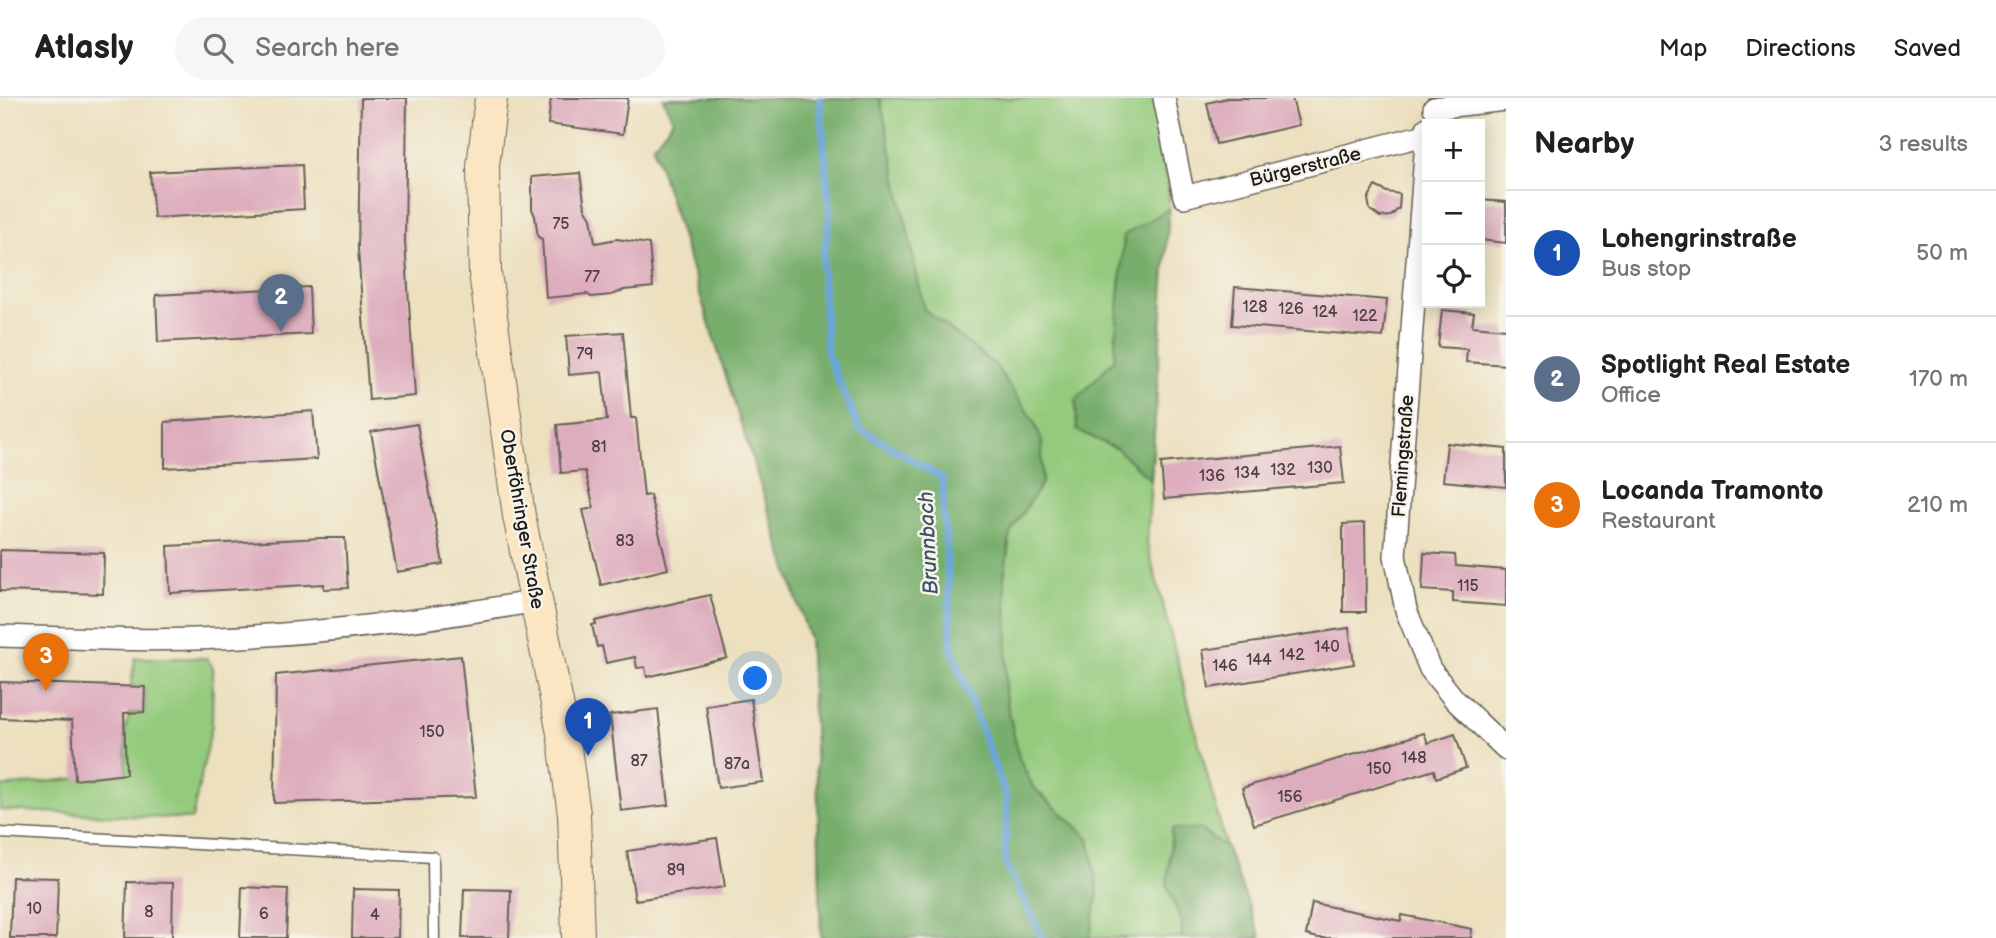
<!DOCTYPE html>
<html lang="en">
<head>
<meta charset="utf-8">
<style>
  :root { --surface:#fff; --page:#f6f6f6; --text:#202124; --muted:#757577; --line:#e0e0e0; --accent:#1a73e8 }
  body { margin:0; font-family:"Balsamiq Sans",sans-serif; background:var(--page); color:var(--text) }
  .controls { position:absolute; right:21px; top:21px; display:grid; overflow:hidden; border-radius:0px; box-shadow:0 4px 18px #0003 }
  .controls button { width:63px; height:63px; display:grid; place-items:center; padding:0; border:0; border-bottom:2px solid var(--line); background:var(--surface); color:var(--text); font:35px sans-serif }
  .you { position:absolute; left:756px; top:581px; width:24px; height:24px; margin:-18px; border:5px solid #fff; border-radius:50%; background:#1a73e8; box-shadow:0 0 0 10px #1a73e833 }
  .badge { display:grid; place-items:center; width:46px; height:46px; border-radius:50%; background:var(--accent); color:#fff; font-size:23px; font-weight:700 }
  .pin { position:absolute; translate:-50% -58px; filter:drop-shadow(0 2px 4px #0008) }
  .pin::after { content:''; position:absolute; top:37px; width:24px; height:21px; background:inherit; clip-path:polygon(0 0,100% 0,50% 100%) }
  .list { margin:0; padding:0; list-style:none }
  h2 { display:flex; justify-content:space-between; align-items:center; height:91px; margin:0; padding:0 28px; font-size:30px }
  h2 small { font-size:23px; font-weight:400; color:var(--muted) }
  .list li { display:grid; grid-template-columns:46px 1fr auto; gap:21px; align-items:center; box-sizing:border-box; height:126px; padding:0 28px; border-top:2px solid var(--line) }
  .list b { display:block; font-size:26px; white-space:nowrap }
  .list p { margin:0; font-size:23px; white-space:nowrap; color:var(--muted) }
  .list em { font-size:23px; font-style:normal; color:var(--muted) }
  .icon { flex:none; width:38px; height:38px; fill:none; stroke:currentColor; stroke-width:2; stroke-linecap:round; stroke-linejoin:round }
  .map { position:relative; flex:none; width:1506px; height:840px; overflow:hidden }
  header { display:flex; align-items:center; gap:42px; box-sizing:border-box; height:98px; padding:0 35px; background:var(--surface); border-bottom:2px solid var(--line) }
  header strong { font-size:33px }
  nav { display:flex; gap:38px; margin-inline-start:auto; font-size:24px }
  .search { width:490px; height:63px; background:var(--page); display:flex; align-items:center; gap:18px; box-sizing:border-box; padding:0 24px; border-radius:38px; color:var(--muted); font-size:26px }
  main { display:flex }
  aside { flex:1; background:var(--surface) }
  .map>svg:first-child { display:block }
  .green { fill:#94ca7d; stroke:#58734c; stroke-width:2 }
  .forest { fill:#77ae6c; stroke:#4a6544; stroke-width:2 }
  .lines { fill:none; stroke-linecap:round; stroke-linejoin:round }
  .stream { stroke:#6ba5db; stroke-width:7 }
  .building { fill:#ddacbd }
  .lane-casing { stroke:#656155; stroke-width:13 }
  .street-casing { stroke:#656155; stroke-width:24 }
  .secondary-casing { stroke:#656155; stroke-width:34 }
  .lane { stroke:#fff; stroke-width:10 }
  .street { stroke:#fff; stroke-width:21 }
  .secondary { stroke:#fbe6c4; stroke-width:32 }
  .labels { text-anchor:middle; stroke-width:5; stroke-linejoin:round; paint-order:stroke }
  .number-label { font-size:16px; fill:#4c4044 }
  .street-label { font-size:19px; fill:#1c1c1c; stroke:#f7f3e8 }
  .water-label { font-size:21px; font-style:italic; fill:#3c5368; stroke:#f7f3e8 }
</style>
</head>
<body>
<header>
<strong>Atlasly</strong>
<div class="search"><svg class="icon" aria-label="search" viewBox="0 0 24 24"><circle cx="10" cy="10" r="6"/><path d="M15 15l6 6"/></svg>Search here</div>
<nav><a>Map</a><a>Directions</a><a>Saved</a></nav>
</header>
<main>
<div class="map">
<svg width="1506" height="840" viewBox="0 0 1506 840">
  <rect width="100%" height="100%" fill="#f7f3e8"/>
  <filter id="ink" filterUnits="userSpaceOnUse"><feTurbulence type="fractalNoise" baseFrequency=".0143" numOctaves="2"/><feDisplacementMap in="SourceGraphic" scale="14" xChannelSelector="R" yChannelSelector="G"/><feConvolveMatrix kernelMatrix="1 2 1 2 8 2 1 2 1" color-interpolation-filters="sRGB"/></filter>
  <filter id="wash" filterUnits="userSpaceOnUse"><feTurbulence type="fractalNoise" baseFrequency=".00686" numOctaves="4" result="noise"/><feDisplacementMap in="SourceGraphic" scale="28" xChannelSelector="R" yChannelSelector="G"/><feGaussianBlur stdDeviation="1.57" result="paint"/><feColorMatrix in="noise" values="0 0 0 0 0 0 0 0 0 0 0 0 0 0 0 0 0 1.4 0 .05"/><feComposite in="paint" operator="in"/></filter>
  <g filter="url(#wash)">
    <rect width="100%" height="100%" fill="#ece0bf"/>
    <g class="green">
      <polygon points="663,0 1154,0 1169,97 1147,446 1226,749 1261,840 821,840 818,700 809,540 653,48 673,22"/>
      <polygon points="135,560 206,560 213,569 212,627 192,721 0,712 0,689 126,675 125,631 130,615 144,614 145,590 131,589"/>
    </g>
    <g class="forest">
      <polygon points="663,0 880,0 924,211 995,267 1034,323 1042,343 1042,385 1011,433 1004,479 1008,534 1005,596 1019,660 1033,689 1089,740 1098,794 1090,840 821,840 818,700 809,540 653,48 673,22"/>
      <polygon points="1169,111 1151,382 1117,351 1077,332 1076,302 1114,262 1124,137"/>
      <polygon points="1172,731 1199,731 1226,749 1261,840 1181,840 1182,825 1167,788"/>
    </g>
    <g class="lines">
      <polyline class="stream" points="820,0 830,119 822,167 827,256 859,330 942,380 952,551 1007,702 1005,764 1043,840"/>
    </g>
    <g id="blocks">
      <g class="building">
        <polygon points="361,0 407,0 405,143 415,298 369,302 358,151"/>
        <polygon points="551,0 628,0 623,36 548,26"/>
        <polygon points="1227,0 1292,0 1299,27 1216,46 1207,5"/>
        <polygon points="302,67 304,111 154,120 150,74"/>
        <polygon points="580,75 585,110 591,120 595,145 617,141 649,146 653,189 624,192 612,197 591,199 587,196 546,200 542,141 538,139 535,118 532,111 532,79"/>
        <polygon points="1375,88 1387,94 1400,96 1399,110 1391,118 1380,119 1370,112 1368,101"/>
        <polygon points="1480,102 1506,104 1506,145 1480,142"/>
        <polygon points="309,189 311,236 158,244 156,197"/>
        <polygon points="1235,189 1387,202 1383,239 1232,227"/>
        <polygon points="1442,212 1474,215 1472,228 1506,231 1506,267 1466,264 1467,251 1438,249"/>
        <polygon points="623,234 631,320 636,320 644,398 650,397 668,471 601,487 583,412 594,410 585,373 561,375 557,327 607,322 602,274 569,277 566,238"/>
        <polygon points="313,313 317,361 165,370 165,324"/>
        <polygon points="417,326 443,466 397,474 371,334"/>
        <polygon points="1447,345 1506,351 1506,389 1443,383"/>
        <polygon points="1340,348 1344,385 1164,401 1161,365"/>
        <polygon points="1365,425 1366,514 1343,514 1343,426"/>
        <polygon points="321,440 345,440 348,490 324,491 324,486 170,495 168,448"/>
        <polygon points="0,452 104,455 103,496 0,493"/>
        <polygon points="1424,455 1455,457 1456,468 1506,472 1506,508 1453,504 1453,494 1422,492"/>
        <polygon points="710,497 727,560 647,579 645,569 637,570 635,559 606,565 602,548 597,549 592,527 596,526 595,523"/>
        <polygon points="1349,530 1354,566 1209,590 1203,552"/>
        <polygon points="461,558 476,699 274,705 276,577"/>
        <polygon points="0,584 145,589 144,614 124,615 126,676 75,682 72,623 0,620"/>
        <polygon points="751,601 763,684 718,690 706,608"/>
        <polygon points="658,611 669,707 621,713 610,617"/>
        <polygon points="1424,635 1428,645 1455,636 1466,670 1436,680 1434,672 1254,727 1242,690"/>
        <polygon points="717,740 725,789 635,802 627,753"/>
        <polygon points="12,779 58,780 56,840 10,840"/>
        <polygon points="127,784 173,785 172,840 125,840"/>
        <polygon points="242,789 288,791 286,840 240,840"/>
        <polygon points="353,791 399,792 398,840 352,840"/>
        <polygon points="464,791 511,792 509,840 462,840"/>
        <polygon points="1312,805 1401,823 1402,817 1472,831 1471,840 1318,840 1306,837"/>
      </g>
    </g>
  </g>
  <g filter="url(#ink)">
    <use href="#blocks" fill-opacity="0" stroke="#656155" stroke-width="2"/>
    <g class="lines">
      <g class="lane-casing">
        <polyline id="lane" points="0,735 433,759 434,840"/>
      </g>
      <g class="street-casing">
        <g id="street">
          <polyline points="1164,0 1184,99 1425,37"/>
          <polyline points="1434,10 1506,2"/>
          <polyline points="1427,30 1395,458 1406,512 1430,571 1455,602 1506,651"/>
          <path d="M0 538C73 540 146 544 219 540 325 535 431 522 536 503"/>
        </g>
      </g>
      <g class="secondary-casing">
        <polyline id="secondary" points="491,0 483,68 485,175 519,418 563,635 574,716 578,840"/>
      </g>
      <use href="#lane" class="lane"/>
      <use href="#street" class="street"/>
      <use href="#secondary" class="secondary"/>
    </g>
  </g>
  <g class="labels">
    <g class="number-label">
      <text x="561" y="131">75</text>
      <text x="592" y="184">77</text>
      <text x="1255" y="214">128</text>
      <text x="1291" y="216">126</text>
      <text x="1325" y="219">124</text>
      <text x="1365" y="223">122</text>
      <text x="585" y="261">79</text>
      <text x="599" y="354">81</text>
      <text x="1320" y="375">130</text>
      <text x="1283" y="377">132</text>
      <text x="1247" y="380">134</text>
      <text x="1212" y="383">136</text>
      <text x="625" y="448">83</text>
      <text x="1468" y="493">115</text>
      <text x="1327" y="554">140</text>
      <text x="1292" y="562">142</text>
      <text x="1259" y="567">144</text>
      <text x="1225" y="573">146</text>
      <text x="432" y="639">150</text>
      <text x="1414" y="665">148</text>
      <text x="639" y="668">87</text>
      <text x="737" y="671">87a</text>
      <text x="1379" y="676">150</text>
      <text x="1290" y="704">156</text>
      <text x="676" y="777">89</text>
      <text x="34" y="816">10</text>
      <text x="149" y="819">8</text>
      <text x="264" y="821">6</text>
      <text x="375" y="822">4</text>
    </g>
    <g class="street-label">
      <text transform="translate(1305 68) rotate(-14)" y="7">Bürgerstraße</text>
      <text transform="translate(1402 358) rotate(-86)" y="7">Flemingstraße</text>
      <text transform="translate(523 421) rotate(80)" y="7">Oberföhringer Straße</text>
    </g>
    <g class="water-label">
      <text transform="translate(928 445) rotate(-93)" y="7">Brunnbach</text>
    </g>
  </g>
</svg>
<div class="controls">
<button>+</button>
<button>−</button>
<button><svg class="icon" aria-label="locate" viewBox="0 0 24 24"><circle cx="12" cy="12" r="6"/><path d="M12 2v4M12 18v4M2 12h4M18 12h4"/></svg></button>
</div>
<div class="you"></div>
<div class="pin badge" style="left:588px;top:658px;background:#1a4fb4">1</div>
<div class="pin badge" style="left:281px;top:234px;background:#5c6f8a">2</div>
<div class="pin badge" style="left:46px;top:593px;background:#e8710a">3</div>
</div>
<aside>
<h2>Nearby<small>3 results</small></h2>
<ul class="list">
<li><span class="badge" style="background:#1a4fb4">1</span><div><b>Lohengrinstraße</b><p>Bus stop</p></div><em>50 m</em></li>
<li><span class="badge" style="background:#5c6f8a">2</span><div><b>Spotlight Real Estate</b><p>Office</p></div><em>170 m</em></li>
<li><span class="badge" style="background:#e8710a">3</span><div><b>Locanda Tramonto</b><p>Restaurant</p></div><em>210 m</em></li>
</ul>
</aside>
</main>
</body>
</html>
